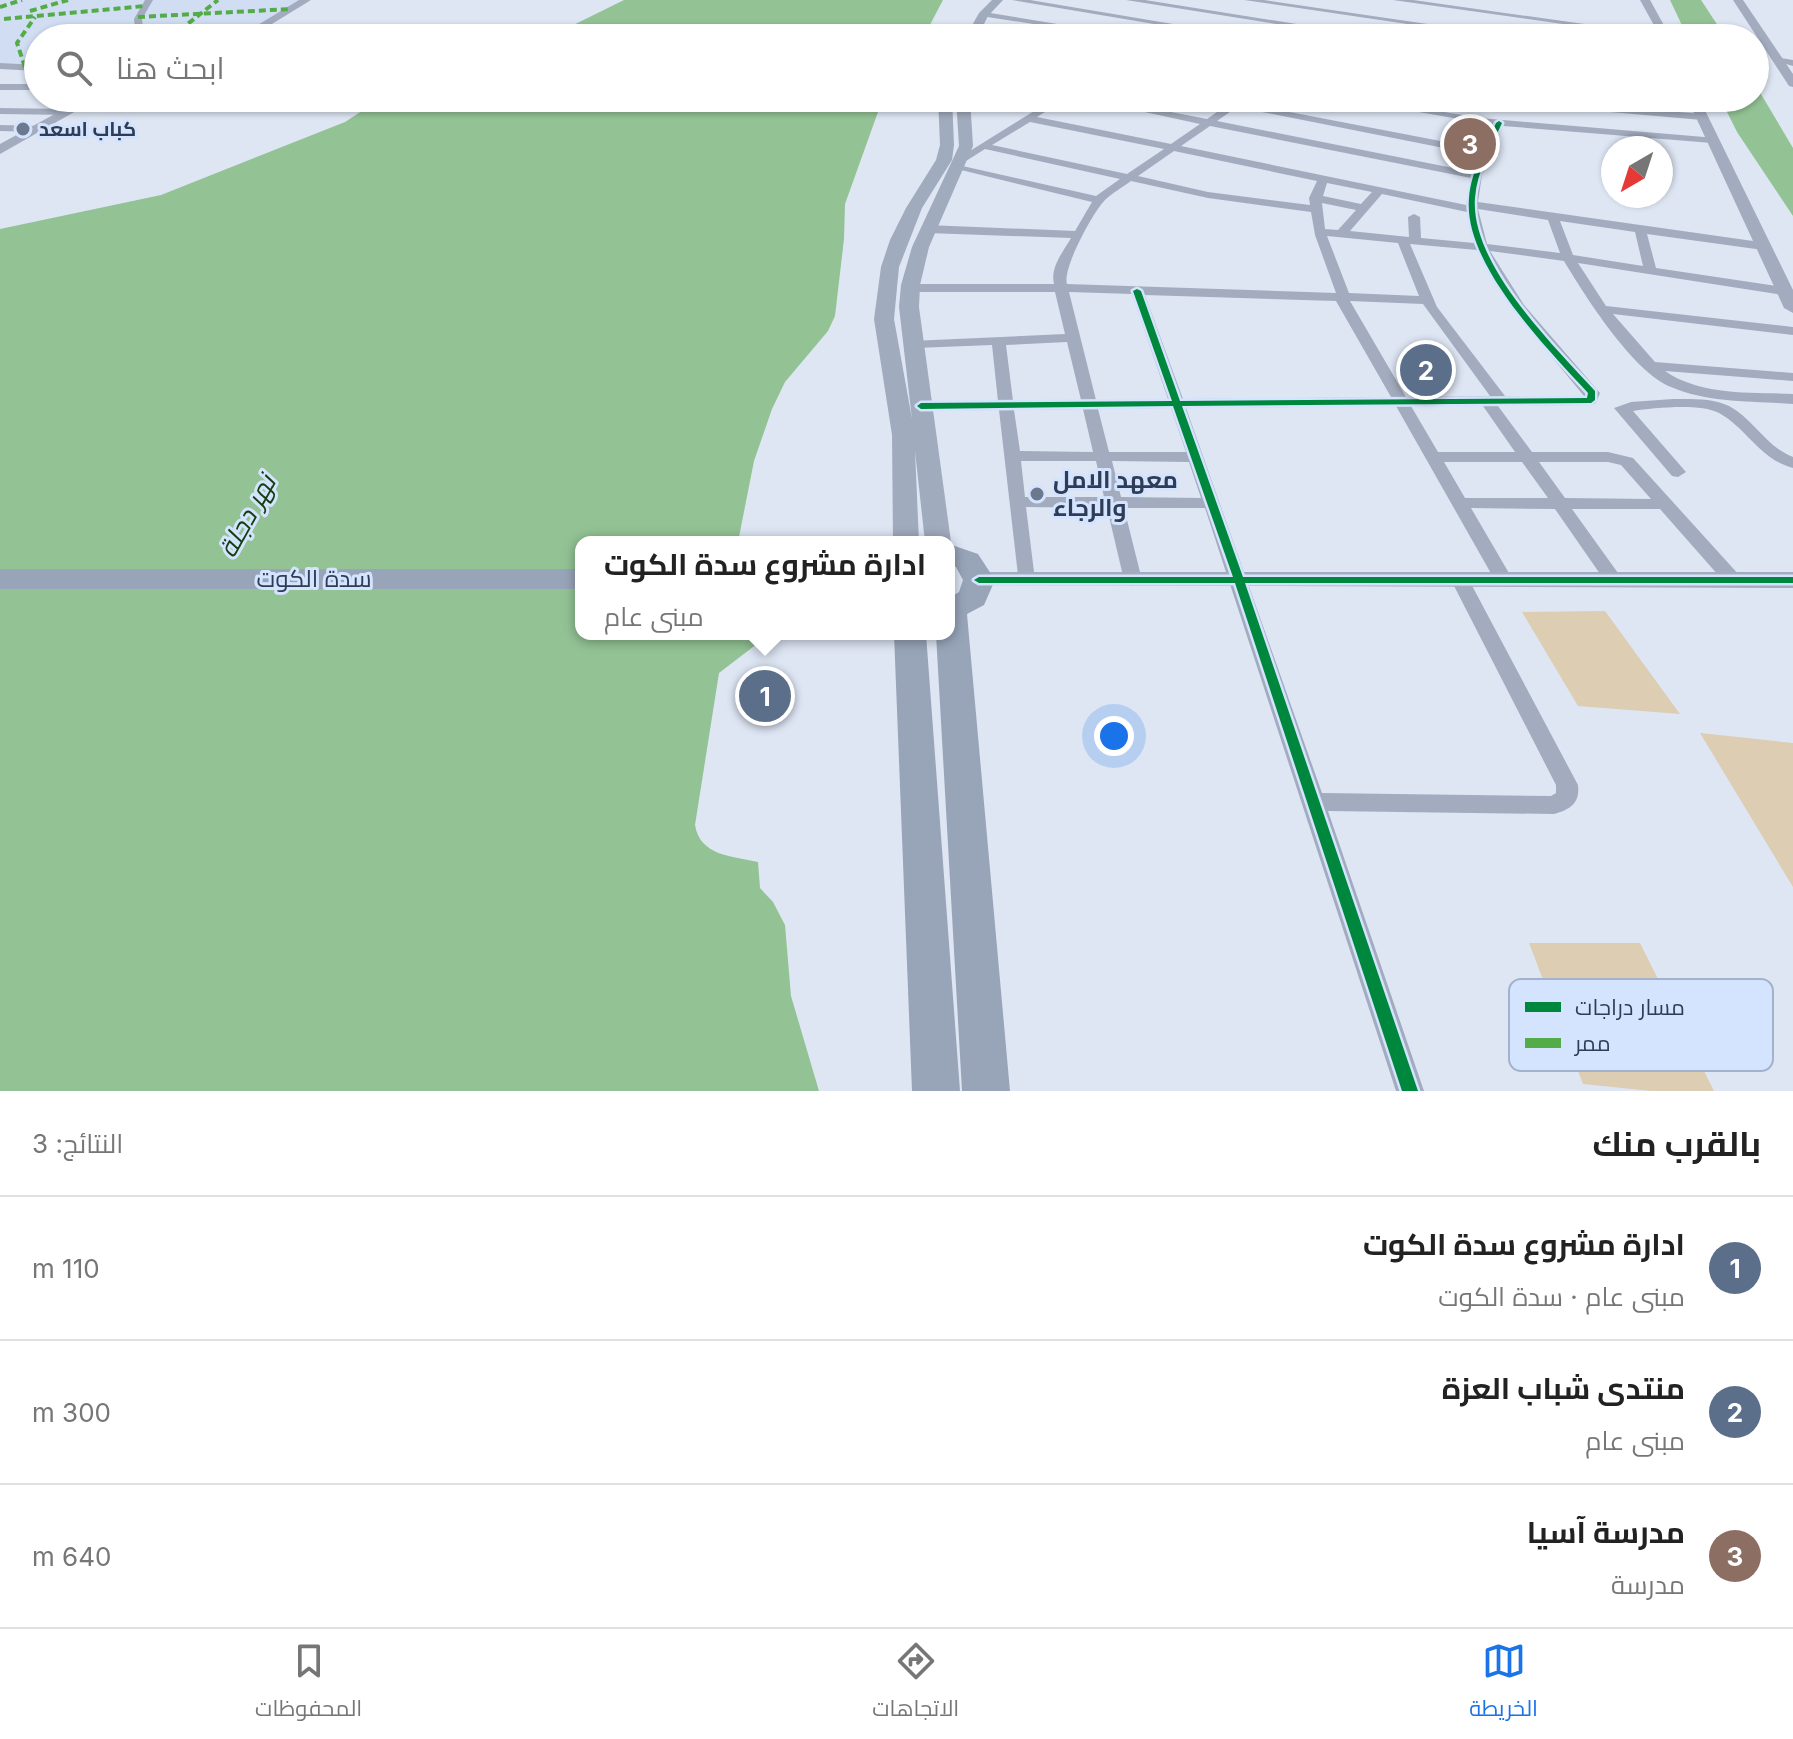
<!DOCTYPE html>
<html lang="ar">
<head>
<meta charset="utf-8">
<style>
  :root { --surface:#fff; --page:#f2f2f2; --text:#222; --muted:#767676; --line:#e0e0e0; --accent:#1a73e8 }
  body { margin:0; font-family:Inter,Cairo,sans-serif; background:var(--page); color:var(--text); direction:rtl }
  .compass { position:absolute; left:1601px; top:136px; width:72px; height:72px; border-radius:50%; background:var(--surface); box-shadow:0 2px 6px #0004; rotate:219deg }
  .you { position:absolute; left:1114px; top:736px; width:28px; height:28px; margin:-20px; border:6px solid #fff; border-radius:50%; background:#1a73e8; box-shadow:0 0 0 12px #1a73e833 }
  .badge { display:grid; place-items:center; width:52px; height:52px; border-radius:50%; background:var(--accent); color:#fff; font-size:26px; font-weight:700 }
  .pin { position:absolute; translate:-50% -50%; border:4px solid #fff; box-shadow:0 2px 8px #0006 }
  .popup { position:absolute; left:575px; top:536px; width:380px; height:104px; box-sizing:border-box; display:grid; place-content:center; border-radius:16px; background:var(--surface); filter:drop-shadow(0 2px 6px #0005); font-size:26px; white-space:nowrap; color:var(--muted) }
  .popup b { font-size:30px; color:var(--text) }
  .popup::after { content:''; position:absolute; left:50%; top:100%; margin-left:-16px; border:16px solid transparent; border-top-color:var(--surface) }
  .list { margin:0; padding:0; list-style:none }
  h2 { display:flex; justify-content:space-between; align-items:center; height:104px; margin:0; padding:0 32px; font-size:34px }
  h2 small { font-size:26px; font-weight:400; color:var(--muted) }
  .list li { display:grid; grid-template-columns:52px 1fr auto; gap:24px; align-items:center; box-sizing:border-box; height:144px; padding:0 32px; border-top:2px solid var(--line) }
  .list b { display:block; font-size:30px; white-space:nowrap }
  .list p { margin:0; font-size:26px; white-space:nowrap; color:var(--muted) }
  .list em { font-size:26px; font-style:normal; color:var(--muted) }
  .icon { flex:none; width:44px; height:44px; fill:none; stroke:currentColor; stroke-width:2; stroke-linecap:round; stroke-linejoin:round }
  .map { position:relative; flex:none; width:1793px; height:1091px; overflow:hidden; direction:ltr }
  .search { position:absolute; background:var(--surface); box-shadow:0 2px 6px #0004; left:24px; right:24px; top:24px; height:88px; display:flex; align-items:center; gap:20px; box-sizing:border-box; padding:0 28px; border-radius:44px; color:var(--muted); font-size:30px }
  .sheet { height:536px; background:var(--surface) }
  nav { display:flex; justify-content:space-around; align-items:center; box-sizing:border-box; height:112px; border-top:2px solid var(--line); background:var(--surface); font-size:22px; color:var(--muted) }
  nav a { display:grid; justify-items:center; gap:4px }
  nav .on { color:var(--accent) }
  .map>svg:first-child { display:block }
  .built { fill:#d1ddf3 }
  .green { fill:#dccdb3 }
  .water { fill:#93c395 }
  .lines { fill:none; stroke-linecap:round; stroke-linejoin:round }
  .minor { fill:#a3acbe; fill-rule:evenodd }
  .tertiary { fill:#a3acbe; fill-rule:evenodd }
  .secondary { fill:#a1abbe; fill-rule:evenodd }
  .primary { fill:#98a5b9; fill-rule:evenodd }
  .quiet { stroke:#54ac48; stroke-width:4; stroke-dasharray:7 4; stroke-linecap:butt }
  .cycleway-casing { stroke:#d4e3fe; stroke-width:5 }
  .cycleway { fill:#00873e; fill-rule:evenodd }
  .poi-dot { fill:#6c788d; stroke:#d4e3fe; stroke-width:3 }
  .labels { text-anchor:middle; stroke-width:6; stroke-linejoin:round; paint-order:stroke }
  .far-poi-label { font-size:20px; font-weight:bold; fill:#2e3c56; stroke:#d4e3fe; text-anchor:start }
  .poi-label { font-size:24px; font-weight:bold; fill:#2e3c56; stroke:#d4e3fe; text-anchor:start }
  .street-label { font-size:24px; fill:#2e3c56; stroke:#d4e3fe }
  .water-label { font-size:26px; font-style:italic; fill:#14400f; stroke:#d4e3fe }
  .key { fill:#d4e3fe; stroke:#a2b1cc; stroke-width:2 }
  .key-label { font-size:22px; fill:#2e3c56 }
</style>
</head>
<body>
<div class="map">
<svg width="1793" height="1091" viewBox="0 0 1793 1091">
  <rect width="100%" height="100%" fill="#dee6f4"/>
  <polygon class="built" points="0,0 305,0 239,38 38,38 38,69 0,67"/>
  <g class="green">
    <polygon points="1605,611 1680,714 1578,706 1522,612"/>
    <polygon points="1700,733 1793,743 1793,887"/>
    <polygon points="1529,943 1640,943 1714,1091 1651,1091 1583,1084"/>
  </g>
  <g class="water">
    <polygon points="624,0 943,0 923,38 786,38 779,35 761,38 547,38"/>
    <polygon points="1670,0 1701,0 1726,38 1688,38"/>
    <polygon points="1755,84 1793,148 1793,216 1737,132 1720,98 1755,98"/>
    <path d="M409 98H707L702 106 712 105 725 98H883L845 204 844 239 835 316 828 331 785 382 772 409 754 461 738 542H581V634H770L719 673 695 825C700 856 732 856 758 862L760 888 773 902 785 925 791 996 819 1091H0V229L161 195 345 122 365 109Z"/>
  </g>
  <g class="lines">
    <g class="minor">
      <polygon points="145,0 153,0 142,19 144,38 136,38 134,19"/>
      <polygon points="1012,0 1030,0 1256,38 1237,38"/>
      <polygon points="1126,0 1145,0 1384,38 1364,38"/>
      <polygon points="1244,0 1264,0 1523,38 1502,38"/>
      <polygon points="1393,0 1413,0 1669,36 1662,38"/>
      <path d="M984 12 1130 36 1134 38C1106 38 1078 27 1051 27 1039 28 1029 38 1015 38L1040 25 981 16Z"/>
      <polygon points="974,31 1005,36 1009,38 971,35"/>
      <polygon points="244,35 247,38 146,38 150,36"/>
      <polygon points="1775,57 1793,60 1793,66 1775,61"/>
      <rect x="0" y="84" width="38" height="6"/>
      <path d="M1055 98H1067L1037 117 1171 144 1200 124 1080 98H1099L1207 119 1227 105 1198 98 1233 101 1249 98 1243 103 1482 149 1493 125 1339 98H1360L1480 118 1716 138V142L1712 143 1503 126 1482 175 1478 202 1767 243 1769 246 1763 250 1647 234 1656 268 1784 287 1791 291 1784 295 1578 263 1606 306 1793 327V335L1613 314 1655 362 1793 373V381L1665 371C1701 396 1751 392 1793 394V404C1753 401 1708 403 1671 387 1633 372 1585 296 1564 261L1490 251 1524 305 1600 393 1596 403 1591 405 1498 406 1532 452H1608L1633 458 1740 576 1742 580 1740 584H1726L1660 509H1572L1623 580 1614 586 1607 584 1555 509 1471 508 1513 580 1511 584H1497L1396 406 1186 408 1322 793 1551 796 1556 793V785L1451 580 1460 574 1469 580 1578 785C1580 803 1571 809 1554 814L1328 811 1424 1091H1396L1205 508H1124L1142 580 1133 586 1124 580 1107 508 1026 507 1035 580 1033 584H1019L999 410 921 411 913 406 921 401H998L992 345 916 348 911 347V341L1065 334 1055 292H909L903 288 909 284H1054C1050 267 1063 252 1071 238L927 233 921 229 927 225 1075 231 1092 202 953 168 958 165 1096 196 1120 179 985 149 966 161 957 159ZM1237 107 1479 155 1473 172 1217 121ZM1030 122 1164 149 1127 174 992 145ZM1210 126 1471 178 1466 205 1181 146ZM1174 151 1317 181 1309 198 1310 205 1208 192 1138 176ZM1131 181 1208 198 1311 212 1315 235 1336 293 1067 284C1062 269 1093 212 1105 200 1112 193 1123 187 1131 181ZM1327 183 1372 192 1361 204 1323 196ZM1382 194 1467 212 1474 243 1421 238 1420 217 1414 214 1408 217 1409 237 1350 231ZM1322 203 1356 210 1338 230 1325 229ZM1478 209 1548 220 1560 253 1487 244ZM1560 221 1635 232 1643 266 1573 255ZM1327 236 1398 243 1419 296 1349 293ZM1410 244 1477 250 1514 311 1584 396H1505L1437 307ZM1069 292 1132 294 1168 399 1096 400ZM1145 295 1336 301 1391 397 1183 399ZM1350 301 1423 304 1490 396 1406 397ZM1067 342 1081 400 1013 401 1006 345ZM1411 406H1483L1515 452H1438ZM1171 408 1186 452H1109L1098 409ZM1083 409 1093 452 1020 451 1014 410ZM1021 461H1096L1104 497H1025ZM1112 461 1189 462 1201 498 1121 497ZM1444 462H1522L1548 498H1465ZM1539 462H1608L1621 465 1651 499 1565 498Z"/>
      <polygon points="1480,98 1517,98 1702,114 1707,117 1702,120 1485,101"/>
      <polygon points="0,108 68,109 73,112 68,115 0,114"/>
      <polygon points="0,125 38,126 43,129 38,132 0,131"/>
      <path d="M1673 399C1691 399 1713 398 1729 406 1754 419 1766 447 1793 457V468C1759 459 1748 429 1719 413 1700 403 1654 408 1633 411L1686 472 1678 477 1672 476 1614 408 1631 402Z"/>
    </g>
    <g class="tertiary">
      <polygon points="299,0 311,0 249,38 236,38"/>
      <polygon points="1640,0 1650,0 1671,38 1661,38"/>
      <polygon points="1733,0 1743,0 1793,74 1793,87 1789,86"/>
      <polygon points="0,63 38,65 38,71 0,69"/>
      <polygon points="84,98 99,98 0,154 0,144"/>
      <polygon points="1687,98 1699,98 1793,290 1793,313 1784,308"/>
      <polygon points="979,572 1793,572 1793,588 970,585 967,580 970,575"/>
    </g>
    <g class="secondary">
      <polygon points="992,0 1003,0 988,16 977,38 965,38 979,13"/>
      <polygon points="938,98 952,98 954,145 952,160 922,208 899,267 894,319 912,419 899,307 901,285 912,247 959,146 956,98 970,98 973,146 929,247 920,285 919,307 951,542 949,545 949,542 925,542 915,451 919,542 893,542 892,435 874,319 881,267 890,240 906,208 936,160 940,145"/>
    </g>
    <g class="primary">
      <polygon points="949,544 978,554 995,580 984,605 967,614 1010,1091 962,1091 936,634 949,634 949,598 959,592 963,580 956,567 949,564"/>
      <rect x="0" y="569" width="581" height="20"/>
      <polygon points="894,634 926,634 960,1091 912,1091"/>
    </g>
    <g class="quiet">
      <polyline points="0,7 22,0"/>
      <polyline points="30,11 68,0"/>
      <polyline points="138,17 291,9"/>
      <polyline points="4,19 145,6"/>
      <polyline points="171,37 218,0"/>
      <polyline points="25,67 17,43 35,17"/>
    </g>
    <g class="cycleway-casing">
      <path id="cycleway" d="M1499 121 1502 123C1491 147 1477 171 1475 198 1470 264 1553 345 1595 391V400L1591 403 1182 406 1243 577H1793V583H1245L1418 1091H1402L1235 583H979L974 580 979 577H1233L1173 406 921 409 917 406 921 403 1172 401 1133 291 1137 289 1141 291 1180 401 1587 398 1588 393C1546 347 1463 264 1469 198 1471 171 1486 147 1496 123Z"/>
    </g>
    <use href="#cycleway" class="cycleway"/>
  </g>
  <g class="poi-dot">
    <circle cx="23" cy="129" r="8"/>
    <circle cx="1037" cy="494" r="8"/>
  </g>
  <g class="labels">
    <g class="far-poi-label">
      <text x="39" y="136">كباب اسعد</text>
    </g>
    <g class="poi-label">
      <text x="1053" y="488">معهد الامل<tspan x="1053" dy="28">والرجاء</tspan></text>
    </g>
    <g class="street-label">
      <text x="314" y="587">سدة الكوت</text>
    </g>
    <g class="water-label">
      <text transform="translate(247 516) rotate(-61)" y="9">نهر دجلة</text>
    </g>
  </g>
  <rect x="1509" y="979" width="264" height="92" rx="12" class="key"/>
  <rect x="1525" y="1002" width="36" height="10" fill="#00873e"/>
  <rect x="1525" y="1038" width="36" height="10" fill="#54ac48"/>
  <g class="key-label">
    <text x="1575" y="1015">مسار دراجات</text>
    <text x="1575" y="1051">ممر</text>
  </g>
</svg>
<svg class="compass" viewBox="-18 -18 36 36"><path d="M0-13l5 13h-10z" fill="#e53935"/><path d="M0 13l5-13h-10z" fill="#767676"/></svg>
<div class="you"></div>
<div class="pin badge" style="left:765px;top:696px;background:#5c6f8a">1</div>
<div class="popup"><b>ادارة مشروع سدة الكوت</b>مبنى عام</div>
<div class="pin badge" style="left:1426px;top:370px;background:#5c6f8a">2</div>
<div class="pin badge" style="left:1470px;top:144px;background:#8d6e63">3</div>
<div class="search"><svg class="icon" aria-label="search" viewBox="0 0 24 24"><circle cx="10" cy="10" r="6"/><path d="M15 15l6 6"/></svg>ابحث هنا</div>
</div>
<section class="sheet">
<h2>بالقرب منك<small>النتائج: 3</small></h2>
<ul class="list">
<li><span class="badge" style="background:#5c6f8a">1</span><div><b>ادارة مشروع سدة الكوت</b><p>مبنى عام · سدة الكوت</p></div><em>110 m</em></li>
<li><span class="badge" style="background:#5c6f8a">2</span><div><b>منتدى شباب العزة</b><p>مبنى عام</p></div><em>300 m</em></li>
<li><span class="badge" style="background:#8d6e63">3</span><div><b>مدرسة آسيا</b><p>مدرسة</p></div><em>640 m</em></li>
</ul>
</section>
<nav>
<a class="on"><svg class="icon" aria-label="map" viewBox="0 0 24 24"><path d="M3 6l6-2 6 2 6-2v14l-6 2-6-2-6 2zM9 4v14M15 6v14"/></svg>الخريطة</a>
<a><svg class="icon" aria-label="directions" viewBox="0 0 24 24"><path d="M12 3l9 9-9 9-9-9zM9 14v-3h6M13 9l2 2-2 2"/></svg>الاتجاهات</a>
<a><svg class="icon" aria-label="saved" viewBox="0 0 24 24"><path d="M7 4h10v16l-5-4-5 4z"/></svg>المحفوظات</a>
</nav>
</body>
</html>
